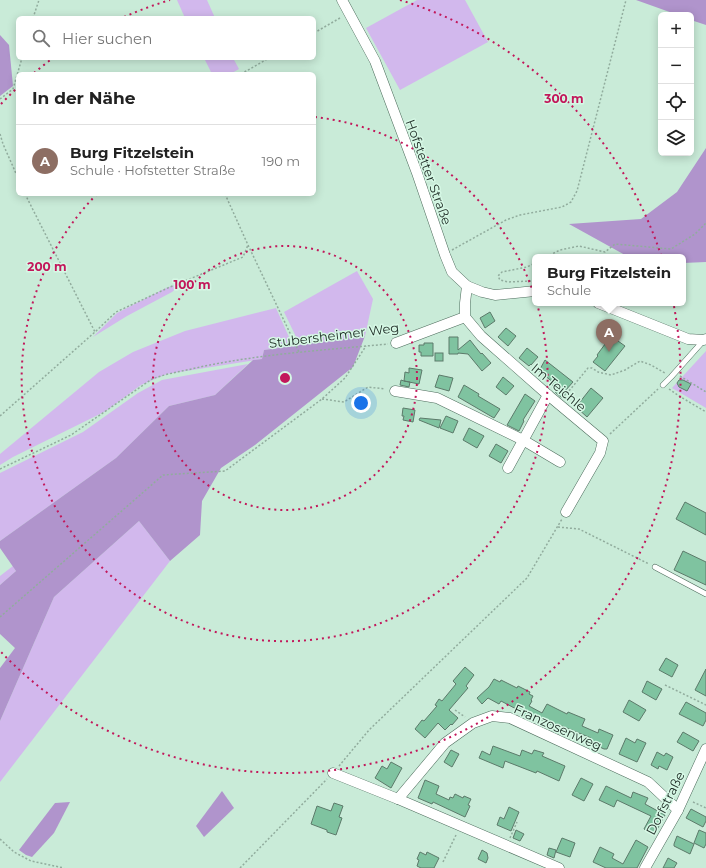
<!DOCTYPE html>
<html lang="de">
<head>
<meta charset="utf-8">
<style>
  :root { --surface:#fff; --page:#f2f2f2; --text:#222; --muted:#767676; --line:#e0e0e0; --accent:#ea580c }
  body { margin:0; font-family:Montserrat,sans-serif; background:var(--page); color:var(--text) }
  .controls { position:absolute; right:12px; top:12px; display:grid; overflow:hidden; border-radius:6px; box-shadow:0 2px 10px #0003 }
  .controls button { width:36px; height:36px; display:grid; place-items:center; padding:0; border:0; border-bottom:1px solid var(--line); background:var(--surface); color:var(--text); font:20px sans-serif }
  .you { position:absolute; left:361px; top:403px; width:14px; height:14px; margin:-10px; border:3px solid #fff; border-radius:50%; background:#1a73e8; box-shadow:0 0 0 6px #1a73e833 }
  .badge { display:grid; place-items:center; width:26px; height:26px; border-radius:50%; background:var(--accent); color:#fff; font-size:13px; font-weight:700 }
  .pin { position:absolute; translate:-50% -33px; filter:drop-shadow(0 1px 2px #0008) }
  .pin::after { content:''; position:absolute; top:21px; width:14px; height:12px; background:inherit; clip-path:polygon(0 0,100% 0,50% 100%) }
  .popup { position:absolute; left:532px; top:254px; width:154px; height:52px; box-sizing:border-box; display:grid; place-content:center; border-radius:6px; background:var(--surface); filter:drop-shadow(0 1px 3px #0005); font-size:13px; white-space:nowrap; color:var(--muted) }
  .popup b { font-size:15px; color:var(--text) }
  .popup::after { content:''; position:absolute; left:50%; top:100%; margin-left:-8px; border:8px solid transparent; border-top-color:var(--surface) }
  .list { margin:0; padding:0; list-style:none }
  h2 { display:flex; justify-content:space-between; align-items:center; height:52px; margin:0; padding:0 16px; font-size:17px }
  h2 small { font-size:13px; font-weight:400; color:var(--muted) }
  .list li { display:grid; grid-template-columns:26px 1fr auto; gap:12px; align-items:center; box-sizing:border-box; height:72px; padding:0 16px; border-top:1px solid var(--line) }
  .list b { display:block; font-size:15px; white-space:nowrap }
  .list p { margin:0; font-size:13px; white-space:nowrap; color:var(--muted) }
  .list em { font-size:13px; font-style:normal; color:var(--muted) }
  .icon { flex:none; width:22px; height:22px; fill:none; stroke:currentColor; stroke-width:2; stroke-linecap:round; stroke-linejoin:round }
  .map { position:relative; flex:none; width:706px; height:868px; overflow:hidden }
  .search { position:absolute; background:var(--surface); box-shadow:0 2px 10px #0003; left:16px; top:16px; width:300px; height:44px; display:flex; align-items:center; gap:10px; box-sizing:border-box; padding:0 14px; border-radius:6px; color:var(--muted); font-size:15px }
  .panel { position:absolute; background:var(--surface); box-shadow:0 2px 10px #0003; left:16px; top:72px; width:300px; height:124px; border-radius:6px }
  .map>svg:first-child { display:block }
  .green { fill:#d2b8ed }
  .forest { fill:#b094cc }
  .building { fill:#7fc3a0; stroke:#5c7a6a }
  .lines { fill:none; stroke-linecap:round; stroke-linejoin:round }
  .lane-casing { stroke:#4d6c5c; stroke-width:6 }
  .street-casing { stroke:#4d6c5c; stroke-width:11 }
  .path { stroke:#91ac9d; stroke-width:1.5; stroke-dasharray:2 2; stroke-linecap:butt }
  .lane { stroke:#fff; stroke-width:5 }
  .street { stroke:#fff; stroke-width:10 }
  .ring { fill:none; stroke:#c2185b; stroke-width:2; stroke-dasharray:2 4 }
  .labels { text-anchor:middle; stroke-width:3; stroke-linejoin:round; paint-order:stroke }
  .street-label { font-size:13px; fill:#1d2a24; stroke:#d6f8e5 }
  .centre { fill:#c2185b; stroke:#d6f8e5; stroke-width:2 }
  .ring-label { font-size:12px; text-anchor:middle; font-weight:bold; fill:#c2185b; stroke:#d6f8e5; stroke-width:3; stroke-linejoin:round; paint-order:stroke }
</style>
</head>
<body>
<div class="map">
<svg width="706" height="868" viewBox="0 0 706 868">
  <rect width="100%" height="100%" fill="#c9ebd8"/>
  <g class="green">
    <polygon points="177,0 207,0 215,18 185,18"/>
    <polygon points="417,0 465,0 488,42 400,90 366,28"/>
    <polygon points="204,58 233,58 239,69 230,74 212,74"/>
    <polygon points="357,271 373,299 365,336 300,345 284,312"/>
    <polygon points="184,281 172,292 127,316 93,337 117,313 164,289"/>
    <polygon points="276,308 293,346 264,350 262,359 167,374 141,385 106,411 13,457 0,465 0,454 99,372 133,352 185,331"/>
    <polygon points="706,351 706,408 672,388"/>
    <polygon points="248,364 215,395 169,406 116,458 0,541 0,473 83,432 138,393 162,380"/>
    <polygon points="139,521 170,561 0,782 0,721 54,597"/>
    <polygon points="13,566 16,571 0,585 0,576"/>
  </g>
  <g class="forest">
    <polygon points="636,0 706,0 706,25 691,20 691,15 678,15"/>
    <polygon points="0,35 9,45 13,86 0,96"/>
    <polygon points="706,148 706,262 683,263 683,257 638,257 625,255 569,224 641,219 677,192"/>
    <polygon points="365,336 353,367 255,445 221,468 202,501 200,535 170,561 139,521 54,597 0,721 0,668 15,648 0,634 0,585 16,571 0,548 0,541 116,458 169,406 215,395 253,360 262,359 264,350"/>
    <polygon points="222,791 234,808 204,837 196,826"/>
    <polygon points="70,802 54,833 32,857 26,855 19,850 55,803"/>
  </g>
  <g class="building">
    <polygon points="490,312 495,321 485,328 480,318"/>
    <polygon points="506,328 516,336 508,346 498,337"/>
    <polygon points="611,336 625,346 605,371 593,362 598,356 597,355"/>
    <polygon points="449,337 458,337 458,350 470,340 481,354 482,353 491,363 482,371 468,354 458,353 458,354 449,354"/>
    <polygon points="424,343 433,343 433,356 421,356 421,352 419,352 419,345 424,345"/>
    <polygon points="527,348 538,357 531,365 531,364 529,366 519,358"/>
    <rect x="435" y="353" width="8" height="8"/>
    <polygon points="545,360 573,382 565,391 567,392 562,398 555,392 558,389 552,385 554,383 539,371"/>
    <polygon points="409,368 422,370 419,384 404,381 410,382 409,387 400,385 401,380 404,381 405,372 409,373"/>
    <polygon points="439,375 453,378 449,391 435,387"/>
    <polygon points="503,377 514,386 506,395 496,387"/>
    <polygon points="679,380 683,380 691,384 687,391 679,387 677,383"/>
    <polygon points="464,385 479,394 478,396 500,409 494,418 458,397"/>
    <polygon points="591,388 603,398 587,417 576,407"/>
    <polygon points="525,394 535,401 523,420 524,421 519,431 507,425"/>
    <polygon points="403,408 415,410 413,422 403,420 404,416 402,416"/>
    <polygon points="446,416 458,421 453,433 440,428"/>
    <polygon points="420,418 441,420 439,428 419,420"/>
    <polygon points="469,428 484,436 477,448 463,440"/>
    <polygon points="496,444 508,451 501,463 489,456"/>
    <polygon points="685,502 706,513 706,535 676,519"/>
    <polygon points="683,551 706,562 706,585 674,570"/>
    <polygon points="666,658 678,665 672,677 659,670"/>
    <polygon points="465,667 474,675 466,686 468,688 449,710 458,718 452,725 451,724 445,730 438,723 425,738 415,729 422,720 424,721 437,706 435,705 439,699 442,701 456,684 453,681"/>
    <polygon points="706,669 706,696 695,690"/>
    <polygon points="494,679 500,682 501,680 517,688 518,686 530,692 529,694 533,696 531,700 532,701 529,706 542,713 547,704 567,714 568,712 585,719 582,726 598,733 599,729 613,735 607,749 604,749 589,742 591,738 557,724 556,727 530,714 529,718 521,714 522,712 501,701 499,704 488,698 482,704 477,698 489,687"/>
    <polygon points="647,681 662,689 656,700 642,692"/>
    <polygon points="629,700 646,710 639,721 623,712"/>
    <polygon points="686,702 706,713 706,720 703,726 679,714"/>
    <polygon points="683,732 699,741 693,751 677,742"/>
    <polygon points="626,738 635,743 637,739 646,743 637,762 619,754"/>
    <polygon points="493,746 520,756 522,750 532,754 534,750 544,753 542,756 565,766 559,781 537,771 536,773 505,761 503,768 479,758 482,751 490,755"/>
    <polygon points="451,750 459,754 452,767 444,762"/>
    <polygon points="657,752 664,756 666,753 673,757 667,770 659,766 658,769 651,765"/>
    <polygon points="391,762 402,768 391,788 375,778 382,766 387,769"/>
    <polygon points="581,778 593,784 584,801 572,795"/>
    <polygon points="425,780 439,786 436,794 449,800 450,797 453,798 455,794 463,798 464,796 471,799 468,805 470,806 465,817 433,802 432,804 418,798"/>
    <polygon points="606,786 631,798 633,792 648,798 645,804 665,815 654,835 644,829 651,816 617,800 614,807 599,800"/>
    <polygon points="334,803 343,806 339,817 342,818 336,835 327,832 327,830 311,824 317,806 331,811"/>
    <polygon points="509,807 519,812 511,831 497,825 500,817 504,819"/>
    <polygon points="691,809 706,817 706,821 703,827 686,818"/>
    <polygon points="516,830 524,834 520,841 513,838"/>
    <polygon points="699,830 706,833 706,844 704,848 694,843"/>
    <polygon points="677,836 694,844 690,854 674,846 674,844"/>
    <polygon points="562,838 575,843 570,857 556,852"/>
    <polygon points="636,840 648,847 637,868 606,868 593,862 600,847 614,854 612,858 623,864"/>
    <polygon points="549,848 556,850 554,858 547,855"/>
    <polygon points="482,850 487,853 488,858 486,863 478,859"/>
    <polygon points="420,852 426,855 427,852 439,858 434,868 421,868 417,866 419,860 417,859"/>
    <polygon points="668,858 677,863 674,868 663,868"/>
  </g>
  <g class="lines">
    <g class="lane-casing">
      <g id="lane">
        <polyline points="663,385 671,377 704,340"/>
        <polyline points="655,567 706,594"/>
      </g>
    </g>
    <g class="street-casing">
      <g id="street">
        <polyline points="342,0 375,61 417,173 445,255 452,272 467,286 482,292 495,295 535,291"/>
        <polyline points="467,286 465,303 465,317 481,336 548,395 603,441 600,453 566,512"/>
        <polyline points="598,303 688,339 704,340 706,339"/>
        <polyline points="396,343 465,317"/>
        <polyline points="395,391 437,398 523,440 560,462"/>
        <polyline points="508,468 548,395"/>
        <polyline points="333,773 398,799 559,868"/>
        <polyline points="398,799 445,743 473,723 492,716 510,718 648,782 678,810"/>
        <polyline points="645,868 678,810 706,749"/>
      </g>
    </g>
    <g class="path">
      <polyline points="33,18 39,0"/>
      <polyline points="314,33 340,18"/>
      <polyline points="241,74 269,58"/>
      <polyline points="0,99 13,89 22,58"/>
      <polyline points="0,134 3,144 18,178"/>
      <polyline points="25,194 95,332"/>
      <polyline points="225,194 248,245 299,352"/>
      <polyline points="452,250 506,220 520,215 562,207 571,202 577,191 626,0"/>
      <polyline points="546,257 560,250 579,246 605,252 615,244 671,249 695,234 706,223"/>
      <polyline points="531,281 508,282 500,280 498,276 502,272 527,267 535,263"/>
      <polyline points="680,376 706,392"/>
      <polyline points="669,389 679,396 706,412"/>
      <polyline points="564,397 588,368 592,368 598,372 611,375 625,370 640,361 651,365 665,373"/>
      <polyline points="322,399 344,402 368,387 385,389"/>
      <polyline points="0,416 95,332 116,312 170,287 243,257 248,245"/>
      <polyline points="610,434 658,389"/>
      <path d="M0 469 71 435 152 379C168 373 184 371 200 367 261 354 325 350 388 344"/>
      <polyline points="558,527 579,529 649,564"/>
      <polyline points="0,617 163,475 225,471 322,399 345,378 366,346"/>
      <polyline points="665,685 706,705"/>
      <polyline points="455,710 465,717"/>
      <polyline points="339,766 369,730 527,578 562,519"/>
      <polyline points="693,802 706,808"/>
      <polyline points="510,838 517,822"/>
      <polyline points="0,839 14,852 31,861 64,868"/>
      <polyline points="443,862 456,835"/>
      <polyline points="240,868 327,779"/>
    </g>
    <use href="#lane" class="lane"/>
    <use href="#street" class="street"/>
  </g>
  <g class="ring">
    <circle cx="285" cy="378" r="132"/>
    <path d="M315 117A263 263 0 1 1 96 195"/>
    <path d="M1 104A395 395 0 0 1 16 89M34 73A395 395 0 0 1 53 58M124 17A395 395 0 0 1 170 0M400 0A395 395 0 1 1 1 652"/>
  </g>
  <g class="labels">
    <g class="street-label">
      <text transform="translate(429 172) rotate(70)" y="5">Hofstetter Straße</text>
      <text transform="translate(334 335) rotate(-7)" y="5">Stubersheimer Weg</text>
      <text transform="translate(559 387) rotate(40)" y="5">Im Teichle</text>
      <text transform="translate(558 727) rotate(24)" y="5">Franzosenweg</text>
      <text transform="translate(665 803) rotate(-63)" y="5">Dorfstraße</text>
    </g>
  </g>
  <circle cx="285" cy="378" r="6" class="centre"/>
  <g class="ring-label">
    <text x="564" y="103">300 m</text>
    <text x="47" y="271">200 m</text>
    <text x="192" y="289">100 m</text>
  </g>
</svg>
<div class="controls">
<button>+</button>
<button>−</button>
<button><svg class="icon" aria-label="locate" viewBox="0 0 24 24"><circle cx="12" cy="12" r="6"/><path d="M12 2v4M12 18v4M2 12h4M18 12h4"/></svg></button>
<button><svg class="icon" aria-label="layers" viewBox="0 0 24 24"><path d="M12 4l9 5-9 5-9-5zM3 14l9 5 9-5"/></svg></button>
</div>
<div class="you"></div>
<div class="pin badge" style="left:609px;top:352px;background:#8d6e63">A</div>
<div class="popup"><b>Burg Fitzelstein</b>Schule</div>
<div class="search"><svg class="icon" aria-label="search" viewBox="0 0 24 24"><circle cx="10" cy="10" r="6"/><path d="M15 15l6 6"/></svg>Hier suchen</div>
<section class="panel">
<h2>In der Nähe<small></small></h2>
<ul class="list">
<li><span class="badge" style="background:#8d6e63">A</span><div><b>Burg Fitzelstein</b><p>Schule · Hofstetter Straße</p></div><em>190 m</em></li>
</ul>
</section>
</div>
</body>
</html>
